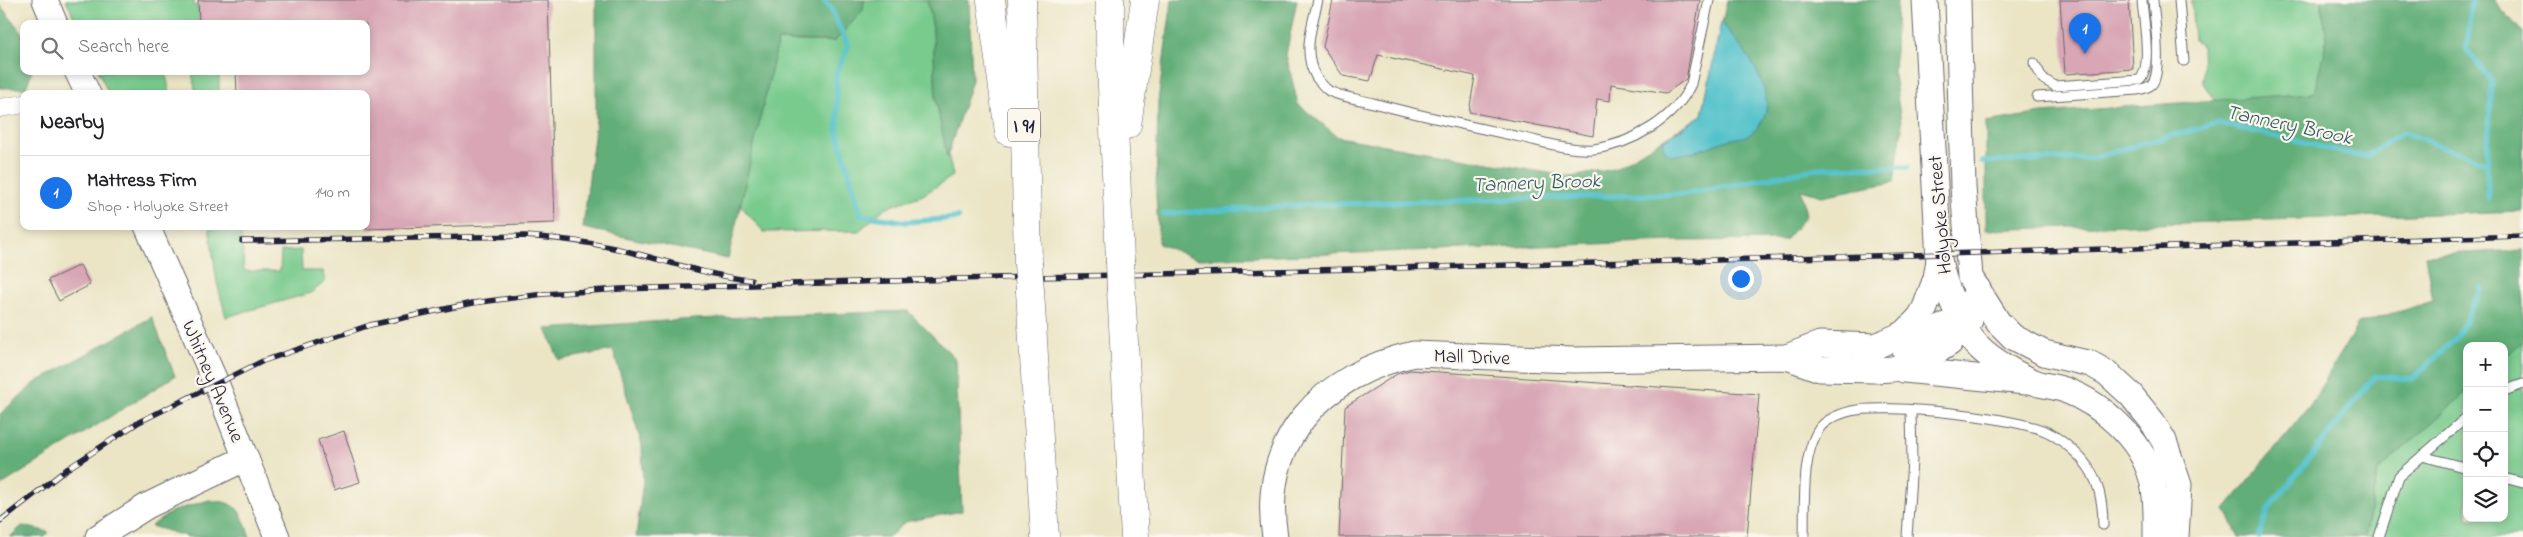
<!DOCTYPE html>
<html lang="en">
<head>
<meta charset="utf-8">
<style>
  :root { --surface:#fff; --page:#f6f6f6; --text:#202124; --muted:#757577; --line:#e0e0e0; --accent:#1a73e8 }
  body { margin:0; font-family:"Indie Flower",sans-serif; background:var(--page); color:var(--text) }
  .controls { position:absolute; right:15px; bottom:15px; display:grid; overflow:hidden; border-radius:10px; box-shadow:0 2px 8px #0003 }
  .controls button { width:45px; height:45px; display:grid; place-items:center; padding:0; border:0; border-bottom:1px solid var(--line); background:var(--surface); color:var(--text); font:25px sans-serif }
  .you { position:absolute; left:1740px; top:278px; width:18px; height:18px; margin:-12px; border:4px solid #fff; border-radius:50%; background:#1a73e8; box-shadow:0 0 0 8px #1a73e833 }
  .badge { display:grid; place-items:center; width:32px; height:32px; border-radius:50%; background:var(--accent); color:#fff; font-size:16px; font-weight:700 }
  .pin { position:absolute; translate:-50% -41px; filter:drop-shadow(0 1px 2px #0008) }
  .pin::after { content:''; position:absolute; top:26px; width:18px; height:15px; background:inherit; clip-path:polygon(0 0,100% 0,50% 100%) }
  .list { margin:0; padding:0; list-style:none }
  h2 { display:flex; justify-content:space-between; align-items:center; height:65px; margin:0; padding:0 20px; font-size:21px }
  h2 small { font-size:16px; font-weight:400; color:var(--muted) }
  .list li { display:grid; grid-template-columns:32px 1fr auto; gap:15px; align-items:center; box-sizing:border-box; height:75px; padding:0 20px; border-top:1px solid var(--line) }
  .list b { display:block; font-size:19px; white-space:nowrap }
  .list p { margin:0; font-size:16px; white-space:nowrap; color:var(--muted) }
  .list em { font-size:16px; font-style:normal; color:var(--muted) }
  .icon { flex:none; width:28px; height:28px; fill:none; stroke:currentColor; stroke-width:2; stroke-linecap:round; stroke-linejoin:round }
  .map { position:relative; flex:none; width:2523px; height:537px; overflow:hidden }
  .search { position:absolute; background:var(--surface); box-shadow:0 2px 8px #0003; left:20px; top:20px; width:350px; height:55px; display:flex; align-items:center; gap:12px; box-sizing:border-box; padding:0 18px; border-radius:10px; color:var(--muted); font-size:19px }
  .panel { position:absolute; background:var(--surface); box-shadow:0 2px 8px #0003; left:20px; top:90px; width:350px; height:140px; border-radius:10px }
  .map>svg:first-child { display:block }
  .green { fill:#78ca8d; stroke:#4d7664 }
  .forest { fill:#62ae78; stroke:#42685a }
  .water { fill:#55c2cb; stroke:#3c7283 }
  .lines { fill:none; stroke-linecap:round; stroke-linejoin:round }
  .stream { stroke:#55c2cb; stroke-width:5.5 }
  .building { fill:#d8a6b5 }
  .lane-casing { stroke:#68666c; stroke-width:11 }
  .street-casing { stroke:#68666c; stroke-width:19 }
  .secondary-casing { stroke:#68666c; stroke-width:27 }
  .highway-casing { stroke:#68666c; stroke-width:29 }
  .lane { stroke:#fff; stroke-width:9 }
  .street { stroke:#fff; stroke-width:18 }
  .secondary { stroke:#fff; stroke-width:25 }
  .highway { stroke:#fff; stroke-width:28 }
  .rail-casing { stroke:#22223b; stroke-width:5.5 }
  .rail { stroke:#fbf7ec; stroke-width:4; stroke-dasharray:11; stroke-linecap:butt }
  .highway-bridge-casing { stroke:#68666c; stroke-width:29; stroke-linecap:butt }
  .highway-bridge { stroke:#fff; stroke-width:28 }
  .labels { text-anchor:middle; stroke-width:4.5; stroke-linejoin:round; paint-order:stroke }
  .shield { fill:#fbf7ec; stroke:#636270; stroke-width:1 }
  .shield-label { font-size:19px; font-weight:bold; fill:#22223b }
  .street-label { font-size:20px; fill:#22223b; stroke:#fbf7ec }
  .water-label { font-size:21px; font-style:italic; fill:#345a6d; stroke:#fbf7ec }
</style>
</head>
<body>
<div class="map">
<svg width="2523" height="537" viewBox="0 0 2523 537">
  <rect width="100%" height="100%" fill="#fbf7ec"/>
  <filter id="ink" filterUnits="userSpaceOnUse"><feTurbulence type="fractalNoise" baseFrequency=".02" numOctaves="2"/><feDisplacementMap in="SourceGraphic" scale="10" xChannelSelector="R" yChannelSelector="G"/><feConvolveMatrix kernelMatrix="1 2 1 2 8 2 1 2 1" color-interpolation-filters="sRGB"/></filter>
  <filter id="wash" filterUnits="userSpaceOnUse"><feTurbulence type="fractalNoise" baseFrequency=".0096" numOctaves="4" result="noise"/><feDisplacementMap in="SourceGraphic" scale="20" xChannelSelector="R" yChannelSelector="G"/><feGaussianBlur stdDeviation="1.12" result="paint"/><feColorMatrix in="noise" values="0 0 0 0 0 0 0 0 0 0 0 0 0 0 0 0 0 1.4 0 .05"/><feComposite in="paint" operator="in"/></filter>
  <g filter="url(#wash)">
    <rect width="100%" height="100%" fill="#ebe5c6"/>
    <g class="green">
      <polygon points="66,0 194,0 194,6 198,6 199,22 205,24 77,24"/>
      <polygon points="864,0 928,0 933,28 936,100 953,176 923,195 885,208 859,231 764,232 740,205 778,41 835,41 863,10"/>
      <polygon points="2191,0 2321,0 2327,39 2315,93 2215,101 2203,83 2202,46 2194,40"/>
      <polygon points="98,71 182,71 166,75 170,94 109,94"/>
      <polygon points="190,71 231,71 231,76 219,76 219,94 196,94 192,72"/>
      <polygon points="209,226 241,226 244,271 280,271 281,251 301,250 302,271 323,271 326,281 311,293 226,317 217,283"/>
      <polygon points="2523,341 2523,537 2365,537 2378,471 2467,391 2467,518 2504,518 2504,357"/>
    </g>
    <g class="forest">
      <polygon points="596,0 864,0 863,10 835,41 778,41 728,259 583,228 596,120"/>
      <polygon points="927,0 969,0 972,80 947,157 936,100 933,28"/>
      <polygon points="1172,0 1297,0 1286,55 1298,104 1338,137 1571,177 1614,169 1702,115 1727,0 1897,0 1894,75 1902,129 1894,182 1822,196 1801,190 1806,216 1785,240 1674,241 1197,259 1159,244 1156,196 1158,101"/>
      <polygon points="2321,0 2494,0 2523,33 2523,211 1986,230 1986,122 2042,113 2314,93 2327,39"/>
      <polygon points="0,5 24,35 24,71 32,71 26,88 0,88"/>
      <polygon points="2523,250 2523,341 2504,357 2504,346 2467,346 2467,391 2378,471 2365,537 2239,537 2225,509 2311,404 2358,324 2433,301 2425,255"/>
      <polygon points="908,311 956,359 962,511 905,522 889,537 636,537 643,481 642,445 613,350 559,360 546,329 695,319"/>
      <polygon points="152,317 175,376 0,486 0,414 35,383"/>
      <path d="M209 500C239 502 241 511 250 537H188L151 526 173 511Z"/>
      <polygon points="22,526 23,526 49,532 45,537 10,537"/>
    </g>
    <path class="water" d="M1721 22C1743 48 1792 105 1750 134 1745 138 1735 138 1728 140 1707 147 1691 155 1669 155L1663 147 1664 140 1702 115Z"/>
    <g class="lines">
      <g class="stream">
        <polyline points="823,0 831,9 848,46 836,74 838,134 861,215 906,222 958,218"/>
        <polyline points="2472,0 2467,49 2492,82 2487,163"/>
        <polyline points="1982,162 2091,158 2218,123 2365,157 2403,132 2487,163 2488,198"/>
        <polyline points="1164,214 1301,205 1685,194 1820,168 1908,167"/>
        <polyline points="2259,537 2268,510 2375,376 2413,379 2457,337 2482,288"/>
      </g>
    </g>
    <g id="blocks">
      <g class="building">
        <polygon points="198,0 548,0 555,223 366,229 366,94 237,94 236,71 366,71 366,24 199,22"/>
        <polygon points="1333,0 1700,0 1686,79 1666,93 1611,84 1610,101 1597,99 1593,136 1469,112 1475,76 1378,55 1370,81 1343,76 1323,47"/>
        <polygon points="2060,0 2129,0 2133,69 2065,74"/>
        <polygon points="80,265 90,285 59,301 48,280"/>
        <polygon points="1410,370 1759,394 1747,537 1339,537 1345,407 1397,374"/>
        <polygon points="344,431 360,482 334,490 318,440"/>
      </g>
    </g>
  </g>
  <g filter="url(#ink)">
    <use href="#blocks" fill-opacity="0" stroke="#68666c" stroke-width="1"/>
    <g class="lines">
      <g class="lane-casing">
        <g id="lane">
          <path d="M1318 0C1312 25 1302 53 1316 77 1319 81 1325 88 1329 91 1341 97 1359 99 1373 103 1421 116 1470 126 1520 137 1543 142 1570 151 1594 149 1632 144 1675 119 1691 84L1709 0"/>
          <polyline points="2179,0 2184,61"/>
          <path d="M2034 63 2043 79 2055 86 2139 80C2153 69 2143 18 2142 0"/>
          <path d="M2037 97 2137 90C2143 89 2148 88 2152 84 2163 71 2154 17 2153 0"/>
          <polyline points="2504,391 2523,384"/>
          <polyline points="2422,456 2467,468"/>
          <polyline points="2504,478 2523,483"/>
          <path d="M1804 537C1805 506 1801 456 1819 429 1825 420 1840 414 1851 411 1883 403 2026 417 2053 435 2089 459 2103 481 2103 525"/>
          <polyline points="1907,537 1912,460 1911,411"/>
          <polyline points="2379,537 2399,476 2467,417"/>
        </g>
      </g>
      <g class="street-casing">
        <polyline id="street" points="0,108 24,104"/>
      </g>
      <g class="secondary-casing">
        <g id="secondary">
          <polyline points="45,0 55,24"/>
          <path d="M1925 0 1939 260C1943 282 1962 331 1978 346 1991 360 2021 377 2039 384 2048 386 2057 387 2065 390 2102 404 2140 438 2151 476 2157 495 2156 518 2156 537"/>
          <polyline points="1958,0 1963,187 1970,277 1998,322 2013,337 2044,353 2091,364 2107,373 2131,395 2152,421 2164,441 2179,485 2176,537"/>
          <polyline points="77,71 88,94"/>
          <polyline points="147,226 216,383 277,537"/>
          <path d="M1901 345C1925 344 1942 318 1970 320"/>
          <polyline points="1787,357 1820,344 1876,346 1905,333 1920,317 1925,308 1936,278 1939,260"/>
          <polyline points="1904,370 2026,382"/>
          <polyline points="98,537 147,506 246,458"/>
          <path d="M1275 537C1259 440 1323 374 1414 354L1573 360 1787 357 1820 369 1875 370 1892 369 1920 362 1950 343 1978 289"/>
        </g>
      </g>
      <g class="highway-casing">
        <g id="highway">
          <polyline points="991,0 1009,132"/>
          <polyline points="1022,0 1028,263"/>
          <polyline points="1110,0 1110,42 1120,260"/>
          <polyline points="1127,125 1145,0"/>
          <polyline points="1121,290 1135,537"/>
          <polyline points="1030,291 1045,537"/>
        </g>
      </g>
      <use href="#lane" class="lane"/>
      <use href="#street" class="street"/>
      <use href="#secondary" class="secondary"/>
      <use href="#highway" class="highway"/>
      <g class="rail-casing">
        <g id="rail">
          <path d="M242 241 525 236C554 238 581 241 609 247 657 257 702 275 751 280"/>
          <polyline points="0,521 67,469 139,422 263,361 370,325 473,303 544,294 621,289 958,279 1911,255 2523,236"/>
        </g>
      </g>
      <use href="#rail" class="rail"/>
      <g class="highway-bridge-casing">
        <g id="highway-bridge">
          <polyline points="1120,260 1121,290"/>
          <polyline points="1028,263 1030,291"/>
        </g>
      </g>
      <use href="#highway-bridge" class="highway-bridge"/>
    </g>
  </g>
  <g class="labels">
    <rect class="shield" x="1008" y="108.5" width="32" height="33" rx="4"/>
    <g class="shield-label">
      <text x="1024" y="132">I 91</text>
    </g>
    <g class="street-label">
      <text transform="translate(1939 215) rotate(-95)" y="7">Holyoke Street</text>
      <text transform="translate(1472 356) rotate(2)" y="7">Mall Drive</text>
      <text transform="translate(214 381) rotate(67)" y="7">Whitney Avenue</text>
    </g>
    <g class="water-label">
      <text transform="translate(2289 124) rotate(12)" y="7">Tannery Brook</text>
      <text transform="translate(1536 182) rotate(-2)" y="7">Tannery Brook</text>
    </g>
  </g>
</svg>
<div class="controls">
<button>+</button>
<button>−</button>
<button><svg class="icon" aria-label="locate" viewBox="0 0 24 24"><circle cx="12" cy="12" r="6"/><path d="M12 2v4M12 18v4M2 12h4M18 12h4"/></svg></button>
<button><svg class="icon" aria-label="layers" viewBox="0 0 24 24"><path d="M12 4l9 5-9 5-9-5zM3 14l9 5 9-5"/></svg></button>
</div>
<div class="you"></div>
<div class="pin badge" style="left:2085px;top:54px">1</div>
<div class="search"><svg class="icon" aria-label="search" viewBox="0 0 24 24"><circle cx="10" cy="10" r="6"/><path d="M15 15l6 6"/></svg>Search here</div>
<section class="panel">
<h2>Nearby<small></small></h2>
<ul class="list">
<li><span class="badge">1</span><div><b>Mattress Firm</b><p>Shop · Holyoke Street</p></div><em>140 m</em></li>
</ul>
</section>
</div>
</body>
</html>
